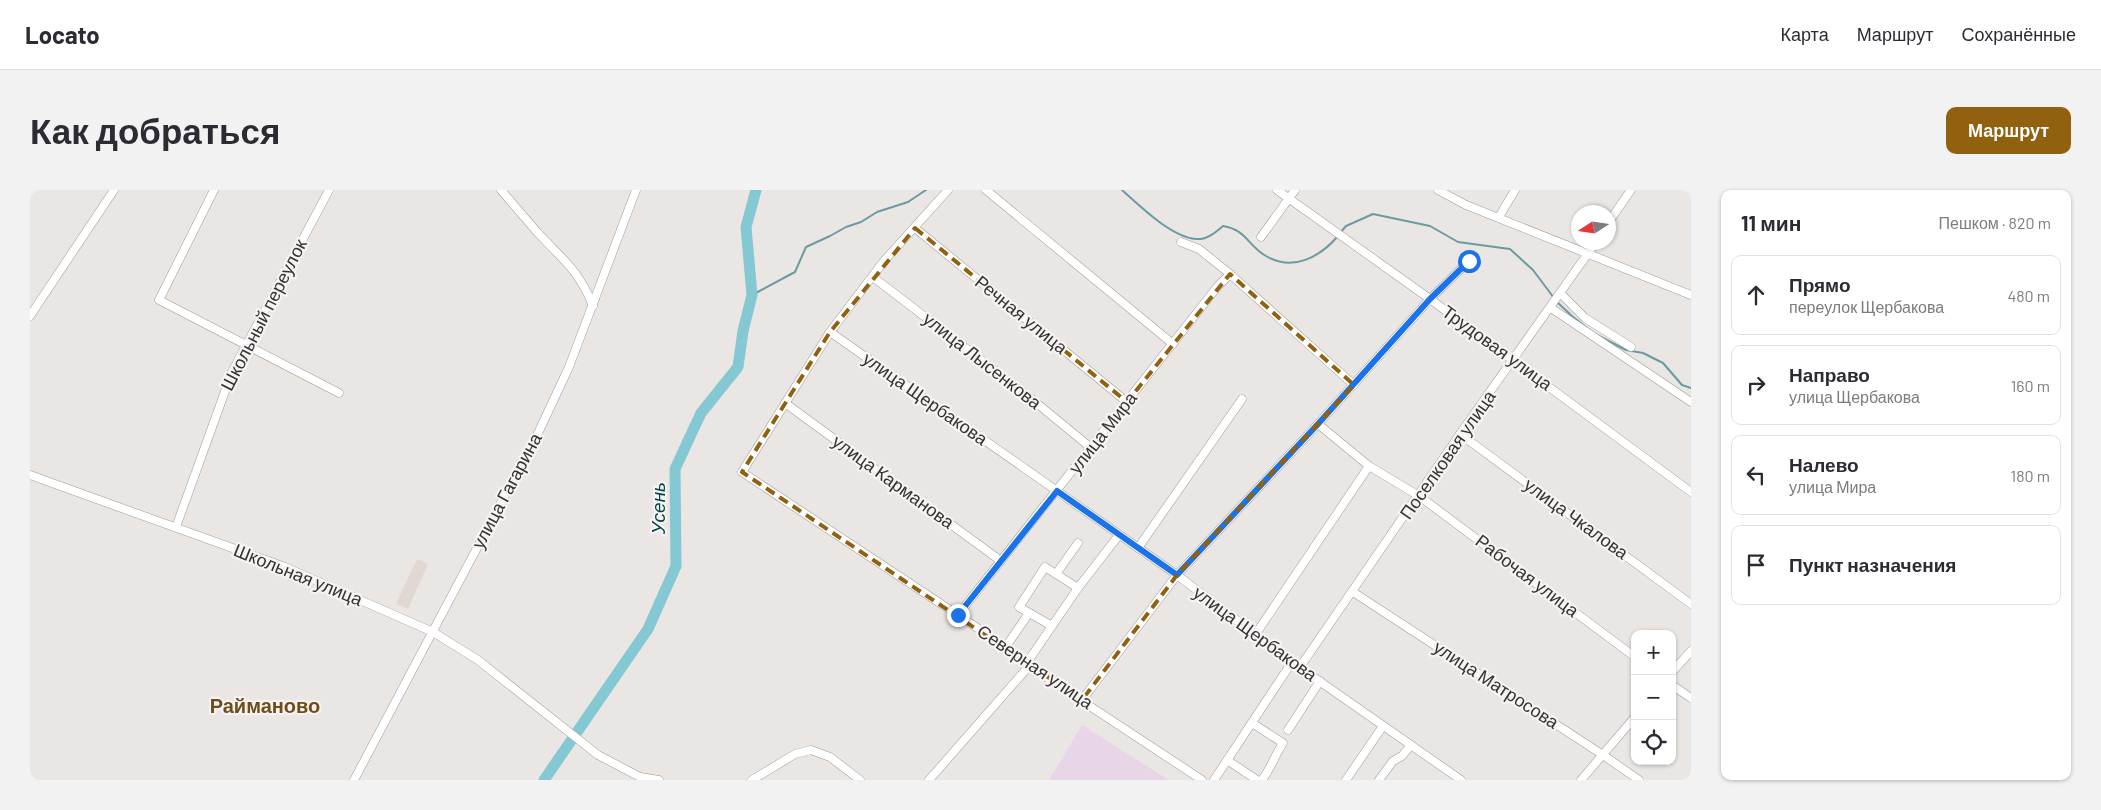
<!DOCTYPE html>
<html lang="ru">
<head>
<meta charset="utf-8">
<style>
  :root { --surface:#fff; --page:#f2f2f3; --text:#2b2b33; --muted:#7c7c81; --line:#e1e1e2; --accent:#91610f }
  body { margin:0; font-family:Barlow,sans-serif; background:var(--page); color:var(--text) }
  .controls { position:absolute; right:15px; bottom:15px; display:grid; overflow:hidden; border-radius:10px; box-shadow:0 1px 4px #0004 }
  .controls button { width:45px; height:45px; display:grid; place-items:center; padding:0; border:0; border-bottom:1px solid var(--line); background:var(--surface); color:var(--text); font:25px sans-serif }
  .compass { position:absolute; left:1541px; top:15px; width:45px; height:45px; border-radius:50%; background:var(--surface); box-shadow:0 1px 4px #0004; rotate:258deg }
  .stop { position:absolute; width:15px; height:15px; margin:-11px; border:4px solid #1a73e8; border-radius:50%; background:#fff }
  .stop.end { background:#1a73e8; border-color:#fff; box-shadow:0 1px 5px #0008 }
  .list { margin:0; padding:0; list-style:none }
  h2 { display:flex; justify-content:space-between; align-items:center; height:65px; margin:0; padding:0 20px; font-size:21px }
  h2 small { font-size:16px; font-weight:400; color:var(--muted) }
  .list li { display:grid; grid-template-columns:32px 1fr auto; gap:15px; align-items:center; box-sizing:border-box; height:80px; margin:0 10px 10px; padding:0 10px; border:1px solid var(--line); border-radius:10px }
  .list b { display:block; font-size:19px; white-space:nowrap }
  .list p { margin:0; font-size:16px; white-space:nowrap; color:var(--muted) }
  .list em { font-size:16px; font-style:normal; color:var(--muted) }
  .icon { flex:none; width:28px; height:28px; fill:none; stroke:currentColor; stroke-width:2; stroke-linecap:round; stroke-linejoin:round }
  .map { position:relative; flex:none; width:1661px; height:590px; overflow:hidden; border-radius:10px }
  header { display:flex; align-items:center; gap:30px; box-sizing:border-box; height:70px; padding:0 25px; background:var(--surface); border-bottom:1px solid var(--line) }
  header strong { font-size:24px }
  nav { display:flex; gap:28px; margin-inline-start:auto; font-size:18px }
  .intro { display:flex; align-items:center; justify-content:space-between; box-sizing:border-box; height:120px; padding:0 30px }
  h1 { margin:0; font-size:35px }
  .button { padding:12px 22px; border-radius:10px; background:var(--accent); color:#fff; font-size:18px; font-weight:700 }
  main { display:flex; gap:30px; padding:0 30px }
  aside { flex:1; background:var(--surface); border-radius:10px; box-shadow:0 1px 4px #0004 }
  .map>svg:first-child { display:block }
  .industrial { fill:#e8d6e8 }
  .built { fill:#e2d7d2 }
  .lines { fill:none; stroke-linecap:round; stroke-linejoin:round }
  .stream { stroke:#6b9ba2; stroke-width:2 }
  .river { stroke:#83c8d2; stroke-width:11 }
  .minor-casing { stroke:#9e9b9a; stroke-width:9 }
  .minor { stroke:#fff; stroke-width:8 }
  .route { stroke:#1a73e8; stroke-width:6 }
  .marked { fill:none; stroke:#91610f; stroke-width:4; stroke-dasharray:10 6; stroke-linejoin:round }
  .labels { text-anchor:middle; stroke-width:4.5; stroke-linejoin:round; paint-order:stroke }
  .street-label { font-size:18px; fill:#333232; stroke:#f6f3f2 }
  .water-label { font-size:19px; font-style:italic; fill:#01444c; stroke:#f6f3f2 }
  .quarter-label { font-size:20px; font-weight:bold; fill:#6f4d1a; stroke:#f6f3f2 }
</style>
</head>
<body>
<header>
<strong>Locato</strong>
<nav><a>Карта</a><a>Маршрут</a><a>Сохранённые</a></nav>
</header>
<div class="intro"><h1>Как добраться</h1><a class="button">Маршрут</a></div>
<main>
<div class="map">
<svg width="1661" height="590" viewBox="0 0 1661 590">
  <rect width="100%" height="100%" fill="#e9e6e4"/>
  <polygon class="industrial" points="1052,535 1139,590 1019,590"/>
  <polygon class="built" points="387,369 398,374 378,419 366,414"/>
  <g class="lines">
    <g class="stream">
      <path d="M1092 0C1110 16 1141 47 1166 49 1177 50 1186 42 1193 36 1217 40 1218 56 1236 66 1263 82 1290 67 1308 46"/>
      <polyline points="1311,42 1316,36 1343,24 1400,36 1428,52 1480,59 1503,80 1524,108"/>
      <polyline points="722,105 765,82 776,57 800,46 816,37 831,32 847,22 878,12 896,0"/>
      <polyline points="1527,112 1542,126 1557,138"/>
      <polyline points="1567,145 1596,160 1613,163 1633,173 1652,195 1661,198"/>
    </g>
    <polyline class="river" points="514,590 618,439 646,376 645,279 671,223 708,177 713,141 722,105 716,37 726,0"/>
    <g class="minor-casing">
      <g id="minor">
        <polyline points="184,0 129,110 309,203"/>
        <path d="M471 0C483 14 495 28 507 42 532 69 549 80 563 116"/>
        <polyline points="918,0 854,71 800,142 712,282 967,451 999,476 1172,590"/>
        <polyline points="956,0 1143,154"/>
        <polyline points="1247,0 1400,109 1661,302"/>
        <polyline points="1408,0 1436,15 1661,105"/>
        <polyline points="1469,27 1485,0"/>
        <polyline points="1578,33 1601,0"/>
        <polyline points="885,38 1097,212"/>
        <polyline points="1231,47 1265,0"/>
        <polyline points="1151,52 1169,59 1200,84 1324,195"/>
        <polyline points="843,87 998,206 1060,257"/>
        <polyline points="1531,104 1555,128 1601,157"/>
        <polyline points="1521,118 1661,212"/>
        <polyline points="0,126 84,0"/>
        <polyline points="800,142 1147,385 1262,472 1431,590"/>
        <polyline points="755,213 971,371"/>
        <polyline points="1288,234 1339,276 1389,306 1605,467"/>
        <polyline points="1430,244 1661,414"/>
        <polyline points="0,285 255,377 403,442 448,470 568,565 610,587 629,590"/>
        <polyline points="146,337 202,182 299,0"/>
        <polyline points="1108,358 1212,209"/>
        <polyline points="1026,384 1048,353"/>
        <polyline points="1323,402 1573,565 1609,590"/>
        <polyline points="928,425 1188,96 1200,84"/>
        <polyline points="1022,436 989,417 1015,377 1048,398"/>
        <polyline points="1225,445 1339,276"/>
        <polyline points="975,458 999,423"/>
        <polyline points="996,474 1048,398 1089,345"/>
        <polyline points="1270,477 1430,244 1566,52"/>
        <polyline points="1642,482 1661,461"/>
        <polyline points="1642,495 1661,508"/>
        <polyline points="1052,510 1147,385 1288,234 1400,109 1439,71"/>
        <path d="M1222 533 1253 553C1245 565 1241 578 1232 590"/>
        <polyline points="1258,540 1290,491"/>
        <polyline points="1197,570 1227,590"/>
        <polyline points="324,590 509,241 539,177 606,0"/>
        <polyline points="722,590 765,564 781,560 800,567 830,590"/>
        <polyline points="899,590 999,476"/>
        <polyline points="1184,590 1262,472"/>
        <polyline points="1316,590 1353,536"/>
        <polyline points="1349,590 1363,571 1372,566 1381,555"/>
        <polyline points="1551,590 1605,527"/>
      </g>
    </g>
    <use href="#minor" class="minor"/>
  </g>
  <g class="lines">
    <polyline class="route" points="928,425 1027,301 1147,385 1288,234 1400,109 1439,71"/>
  </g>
  <path class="marked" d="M885 38 1097 212 1200 84 1324 195 1147 385 1052 510 712 282 800 142Z"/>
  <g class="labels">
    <g class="street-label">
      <text transform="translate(234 125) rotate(-63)" y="6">Школьный переулок</text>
      <text transform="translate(991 125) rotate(39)" y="6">Речная улица</text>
      <text transform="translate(1467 158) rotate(36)" y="6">Трудовая улица</text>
      <text transform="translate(952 171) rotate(38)" y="6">улица Лысенкова</text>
      <text transform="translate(895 209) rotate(35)" y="6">улица Щербакова</text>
      <text transform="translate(1073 243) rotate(-52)" y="6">улица Мира</text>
      <text transform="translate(1418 265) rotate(-55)" y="6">Поселковая улица</text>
      <text transform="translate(863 292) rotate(36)" y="6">улица Карманова</text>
      <text transform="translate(477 301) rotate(-62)" y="6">улица Гагарина</text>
      <text transform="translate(1546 329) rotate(36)" y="6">улица Чкалова</text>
      <text transform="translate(268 385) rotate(22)" y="6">Школьная улица</text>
      <text transform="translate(1497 386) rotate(37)" y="6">Рабочая улица</text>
      <text transform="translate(1225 444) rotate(36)" y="6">улица Щербакова</text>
      <text transform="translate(1005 477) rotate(34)" y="6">Северная улица</text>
      <text transform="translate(1466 495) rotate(33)" y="6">улица Матросова</text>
    </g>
    <g class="water-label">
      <text transform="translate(628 318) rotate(-90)" y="7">Усень</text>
    </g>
    <g class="quarter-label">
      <text x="235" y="523">Райманово</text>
    </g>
  </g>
</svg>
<div class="controls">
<button>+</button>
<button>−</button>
<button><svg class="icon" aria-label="locate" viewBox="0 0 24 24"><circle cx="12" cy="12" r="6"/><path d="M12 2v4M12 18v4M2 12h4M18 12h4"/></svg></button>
</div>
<svg class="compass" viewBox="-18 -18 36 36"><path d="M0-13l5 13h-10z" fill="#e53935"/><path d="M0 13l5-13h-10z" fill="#7c7c81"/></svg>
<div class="stop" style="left:1439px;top:71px"></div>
<div class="stop end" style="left:928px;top:425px"></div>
</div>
<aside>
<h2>11 мин<small>Пешком · 820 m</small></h2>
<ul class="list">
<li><svg class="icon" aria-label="ahead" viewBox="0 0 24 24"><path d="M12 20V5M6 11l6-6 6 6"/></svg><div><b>Прямо</b><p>переулок Щербакова</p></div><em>480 m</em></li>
<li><svg class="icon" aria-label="right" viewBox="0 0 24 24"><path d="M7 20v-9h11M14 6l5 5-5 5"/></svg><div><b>Направо</b><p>улица Щербакова</p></div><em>160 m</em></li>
<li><svg class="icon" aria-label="left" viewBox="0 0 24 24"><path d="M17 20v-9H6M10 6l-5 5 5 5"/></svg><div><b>Налево</b><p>улица Мира</p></div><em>180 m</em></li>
<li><svg class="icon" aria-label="arrive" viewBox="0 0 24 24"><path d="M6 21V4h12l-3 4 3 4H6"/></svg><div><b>Пункт назначения</b></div></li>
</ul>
</aside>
</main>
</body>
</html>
